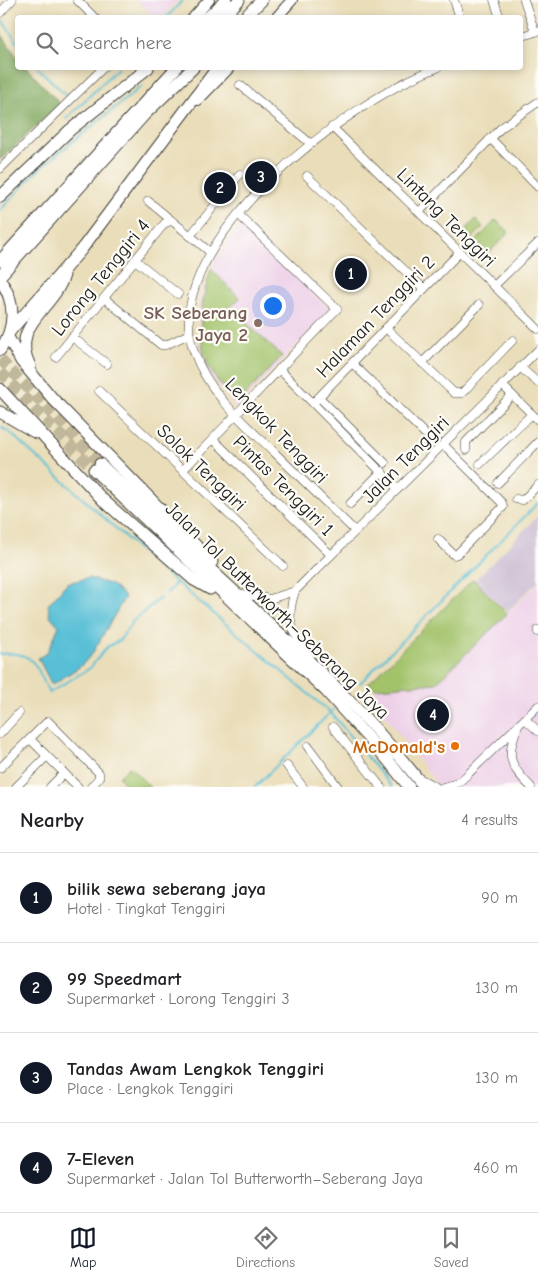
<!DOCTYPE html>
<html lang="en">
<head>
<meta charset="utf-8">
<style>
  :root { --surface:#fff; --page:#f2f2f2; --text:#202124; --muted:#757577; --line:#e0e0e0; --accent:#111827 }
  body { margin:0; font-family:"Comic Neue",sans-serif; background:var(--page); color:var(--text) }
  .you { position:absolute; left:272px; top:305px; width:18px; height:18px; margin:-12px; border:4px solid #fff; border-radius:50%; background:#1a73e8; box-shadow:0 0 0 8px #1a73e833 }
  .badge { display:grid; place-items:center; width:32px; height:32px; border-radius:50%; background:var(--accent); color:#fff; font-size:16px; font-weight:700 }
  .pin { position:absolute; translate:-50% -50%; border:2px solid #fff; box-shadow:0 1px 5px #0006 }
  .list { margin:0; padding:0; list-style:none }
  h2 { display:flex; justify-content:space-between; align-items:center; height:65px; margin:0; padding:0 20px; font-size:21px }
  h2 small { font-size:16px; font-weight:400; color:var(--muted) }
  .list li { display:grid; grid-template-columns:32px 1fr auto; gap:15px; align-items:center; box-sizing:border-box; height:90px; padding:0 20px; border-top:1px solid var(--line) }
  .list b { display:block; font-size:19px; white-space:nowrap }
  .list p { margin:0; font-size:16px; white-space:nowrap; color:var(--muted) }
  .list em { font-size:16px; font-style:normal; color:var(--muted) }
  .icon { flex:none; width:28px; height:28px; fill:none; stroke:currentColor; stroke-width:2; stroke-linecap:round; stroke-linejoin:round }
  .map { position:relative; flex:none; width:538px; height:787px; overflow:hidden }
  .search { position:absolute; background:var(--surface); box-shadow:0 2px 8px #0003; left:15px; right:15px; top:15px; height:55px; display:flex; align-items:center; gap:12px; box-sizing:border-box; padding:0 18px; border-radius:5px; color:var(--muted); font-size:19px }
  .sheet { height:425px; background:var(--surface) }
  nav { display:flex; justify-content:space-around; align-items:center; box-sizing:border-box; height:70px; border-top:1px solid var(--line); background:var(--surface); font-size:14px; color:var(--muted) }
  nav a { display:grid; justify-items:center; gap:2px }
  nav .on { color:var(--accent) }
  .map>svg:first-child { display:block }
  .built { fill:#edd0e8 }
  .industrial { fill:#ccbed4 }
  .green { fill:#a3c36b; stroke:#607044 }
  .forest { fill:#82a95f; stroke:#4f623e }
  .water { fill:#59bfd6; stroke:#3a6e79 }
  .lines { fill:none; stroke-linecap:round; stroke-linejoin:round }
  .stream { stroke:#59bfd6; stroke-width:2 }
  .highway-tunnel { stroke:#c1b79a; stroke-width:11; stroke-dasharray:11 5.5; stroke-linecap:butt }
  .minor-casing { stroke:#3b3934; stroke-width:9 }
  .major-casing { stroke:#3b3934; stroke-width:12 }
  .highway-casing { stroke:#3b3934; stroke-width:13 }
  .minor { stroke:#fff; stroke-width:8 }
  .major { stroke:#fff; stroke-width:10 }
  .highway { stroke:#fff; stroke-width:11 }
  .education-dot { fill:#8d6e63; stroke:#fdfcf7; stroke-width:2 }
  .food-dot { fill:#e8710a; stroke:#fdfcf7; stroke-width:2 }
  .labels { text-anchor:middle; stroke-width:4.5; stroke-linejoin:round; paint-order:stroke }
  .street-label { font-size:19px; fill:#1c1c1c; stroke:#fdfcf7 }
  .education-label { font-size:19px; font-weight:bold; fill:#785e54; stroke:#fdfcf7; text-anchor:end }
  .food-label { font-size:19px; font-weight:bold; fill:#c56008; stroke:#fdfcf7; text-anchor:end }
</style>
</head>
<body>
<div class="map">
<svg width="538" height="787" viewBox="0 0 538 787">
  <rect width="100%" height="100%" fill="#fdfcf7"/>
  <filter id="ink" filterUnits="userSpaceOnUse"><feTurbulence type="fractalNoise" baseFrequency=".02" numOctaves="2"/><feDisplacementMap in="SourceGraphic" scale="10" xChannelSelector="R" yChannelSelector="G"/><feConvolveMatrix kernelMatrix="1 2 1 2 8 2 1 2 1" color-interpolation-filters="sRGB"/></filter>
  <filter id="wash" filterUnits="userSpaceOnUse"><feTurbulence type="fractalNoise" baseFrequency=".0096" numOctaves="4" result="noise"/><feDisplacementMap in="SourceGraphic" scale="20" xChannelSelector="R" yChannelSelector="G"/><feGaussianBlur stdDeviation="1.12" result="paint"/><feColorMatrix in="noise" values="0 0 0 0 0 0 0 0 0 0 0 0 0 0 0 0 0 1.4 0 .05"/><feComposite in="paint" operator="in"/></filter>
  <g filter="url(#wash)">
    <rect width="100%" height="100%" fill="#eadeba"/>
    <g class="built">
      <polygon points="136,0 178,0 161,18 155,17"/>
      <polygon points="243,223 331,310 236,408 206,369 198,337 200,298 216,258"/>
      <polygon points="538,583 538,787 439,787 373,700 376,688 436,682"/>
    </g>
    <polygon class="industrial" points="538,516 538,581 507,612 475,580"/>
    <g class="green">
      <polygon points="476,219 483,227 468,243 460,236"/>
      <polygon points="496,220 509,232 487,255 474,243"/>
      <path d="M211 269 240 298 230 308 282 356 237 404C229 393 215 380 209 367 195 336 201 301 211 269Z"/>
      <polygon points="473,579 507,614 436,683 376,688 367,685"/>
      <polygon points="129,767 130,767 150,787 128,787 119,777"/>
    </g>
    <polygon class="forest" points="0,32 17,57 18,68 27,68 60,104 0,160"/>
    <polygon class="water" points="89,578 112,585 125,597 92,654 81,666 52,685 38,658 47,653 59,626 50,616 48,605 67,583"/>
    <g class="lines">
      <g class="stream">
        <polyline points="0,17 18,44"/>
        <polyline points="166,18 183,0"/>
        <polyline points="38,68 66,95"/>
        <polyline points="66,119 118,68"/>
        <polyline points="0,210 40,168 142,86"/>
        <polyline points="0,427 8,431 163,571 331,713 392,787"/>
        <polyline points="167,593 176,583"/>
        <path d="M0 654C35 650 36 666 49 693L90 668 107 647 120 640 133 621 160 598"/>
        <polyline points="360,683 538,503"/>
        <polyline points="255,787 334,709"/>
      </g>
    </g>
  </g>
  <g filter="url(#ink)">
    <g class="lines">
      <g class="highway-tunnel">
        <polyline points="0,359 100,464"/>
        <polyline points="0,372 94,470"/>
      </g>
      <g class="minor-casing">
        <g id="minor">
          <polyline points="77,0 95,18"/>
          <polyline points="454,0 460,18"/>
          <polyline points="494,0 500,18"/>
          <polyline points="524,0 535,32"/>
          <polyline points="0,13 12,0"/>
          <polyline points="520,37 538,31"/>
          <polyline points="240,85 310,143"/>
          <polyline points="332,127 538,329"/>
          <polyline points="490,138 538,187"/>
          <polyline points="0,169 103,68"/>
          <polyline points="307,176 424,289"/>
          <polyline points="148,201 210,252"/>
          <polyline points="419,212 501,128 538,102"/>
          <polyline points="190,236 240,174"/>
          <polyline points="135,260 178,294"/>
          <polyline points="494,286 538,243"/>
          <polyline points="104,298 161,345 166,345 189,334"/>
          <polyline points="386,328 454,393 462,393 513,340"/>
          <polyline points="72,337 107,364"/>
          <polyline points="56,357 165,223 172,221"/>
          <polyline points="352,363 424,433"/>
          <polyline points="422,363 479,305"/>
          <polyline points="520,367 538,383"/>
          <polyline points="279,369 398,489"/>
          <polyline points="502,385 538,420"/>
          <polyline points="99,391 283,566"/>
          <polyline points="319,397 385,463"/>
          <polyline points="314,402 460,252"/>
          <polyline points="213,439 331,555"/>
          <polyline points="466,450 466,442 512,395"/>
          <polyline points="480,464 532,414"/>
          <polyline points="183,470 337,309 238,214"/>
          <polyline points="498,483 538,442"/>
          <polyline points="516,499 523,500 538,485"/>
          <polyline points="350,504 382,471"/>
          <path d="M355 531C328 505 301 478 274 452 243 422 209 394 194 352 155 244 350 100 437 68"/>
          <polyline points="438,539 454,555 457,554 503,507 502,503 443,444"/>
          <path d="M295 591C285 621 292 631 309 656"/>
          <polyline points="237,593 270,599 295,591 538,350"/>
          <polyline points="538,630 538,632"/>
          <polyline points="525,719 538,731"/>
          <path d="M518 726C506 756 508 764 531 787"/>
          <polyline points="333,727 381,787"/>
          <polyline points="0,734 19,713"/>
          <polyline points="30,739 78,787"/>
          <polyline points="308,746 338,787"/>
          <polyline points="287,766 303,787"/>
          <polyline points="0,768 48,721 99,773 99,778 91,787"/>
          <polyline points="421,779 436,787"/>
          <polyline points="16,787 47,756"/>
          <polyline points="50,787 64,773"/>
          <polyline points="443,787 458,783 467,775 538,706"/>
        </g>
      </g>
      <g class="major-casing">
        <g id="major">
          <polyline points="193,18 209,0"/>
          <polyline points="276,18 292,0"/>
          <polyline points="198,100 229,68"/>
        </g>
      </g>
      <g class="highway-casing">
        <g id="highway">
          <polyline points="207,18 226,0"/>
          <polyline points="222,18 239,0"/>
          <polyline points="244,18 262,0"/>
          <polyline points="0,197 70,130 148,68"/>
          <polyline points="0,261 176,68"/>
          <polyline points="0,276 145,114 193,68"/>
          <path d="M0 280C16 301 16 328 0 350"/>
          <polyline points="10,331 81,250 217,68"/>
          <polyline points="8,337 21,361 53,399 212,562"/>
          <path d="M30 366C9 325 54 309 64 275"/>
          <polyline points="0,389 103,500 194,580 210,589"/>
          <polyline points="0,412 36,433"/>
          <path d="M100 464C145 507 189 550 235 592 304 655 366 712 424 787"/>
          <polyline points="94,470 326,691 387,759 409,787"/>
        </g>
      </g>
      <use href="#minor" class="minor"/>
      <use href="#major" class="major"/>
      <use href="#highway" class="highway"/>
    </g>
  </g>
  <circle class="education-dot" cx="258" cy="323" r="5"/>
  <circle class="food-dot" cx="455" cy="746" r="5"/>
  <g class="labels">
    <g class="street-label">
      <text transform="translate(447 217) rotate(45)" y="7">Lintang Tenggiri</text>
      <text transform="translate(100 277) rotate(-51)" y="7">Lorong Tenggiri 4</text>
      <text transform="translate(375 316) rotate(-46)" y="7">Halaman Tenggiri 2</text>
      <text transform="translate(277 430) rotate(46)" y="7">Lengkok Tenggiri</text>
      <text transform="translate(405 459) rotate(-45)" y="7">Jalan Tenggiri</text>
      <text transform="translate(202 467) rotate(44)" y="7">Solok Tenggiri</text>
      <text transform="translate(284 485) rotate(45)" y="7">Pintas Tenggiri 1</text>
      <text transform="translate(278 610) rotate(44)" y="7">Jalan Tol Butterworth–Seberang Jaya</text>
    </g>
    <g class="education-label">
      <text x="248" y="319">SK Seberang<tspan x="248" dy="22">Jaya 2</tspan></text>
    </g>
    <g class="food-label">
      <text x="445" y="753">McDonald's</text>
    </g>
  </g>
</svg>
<div class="you"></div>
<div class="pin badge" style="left:351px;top:274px">1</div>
<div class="pin badge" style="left:220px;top:188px">2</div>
<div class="pin badge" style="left:261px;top:177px">3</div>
<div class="pin badge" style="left:433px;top:715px">4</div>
<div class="search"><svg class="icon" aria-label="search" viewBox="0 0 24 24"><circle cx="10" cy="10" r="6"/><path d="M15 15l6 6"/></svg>Search here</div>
</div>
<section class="sheet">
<h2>Nearby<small>4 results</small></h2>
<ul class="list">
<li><span class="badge">1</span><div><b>bilik sewa seberang jaya</b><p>Hotel · Tingkat Tenggiri</p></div><em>90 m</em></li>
<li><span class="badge">2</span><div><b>99 Speedmart</b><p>Supermarket · Lorong Tenggiri 3</p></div><em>130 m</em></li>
<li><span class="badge">3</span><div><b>Tandas Awam Lengkok Tenggiri</b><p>Place · Lengkok Tenggiri</p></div><em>130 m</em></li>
<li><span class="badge">4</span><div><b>7-Eleven</b><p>Supermarket · Jalan Tol Butterworth–Seberang Jaya</p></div><em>460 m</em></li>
</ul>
</section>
<nav>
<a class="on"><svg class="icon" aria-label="map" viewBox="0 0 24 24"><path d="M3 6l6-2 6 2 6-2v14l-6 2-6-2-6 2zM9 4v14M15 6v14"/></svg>Map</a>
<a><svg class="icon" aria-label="directions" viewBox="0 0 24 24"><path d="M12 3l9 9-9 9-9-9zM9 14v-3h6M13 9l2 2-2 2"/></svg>Directions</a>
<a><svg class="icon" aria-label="saved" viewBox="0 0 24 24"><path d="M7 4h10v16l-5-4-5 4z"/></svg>Saved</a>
</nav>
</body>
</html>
